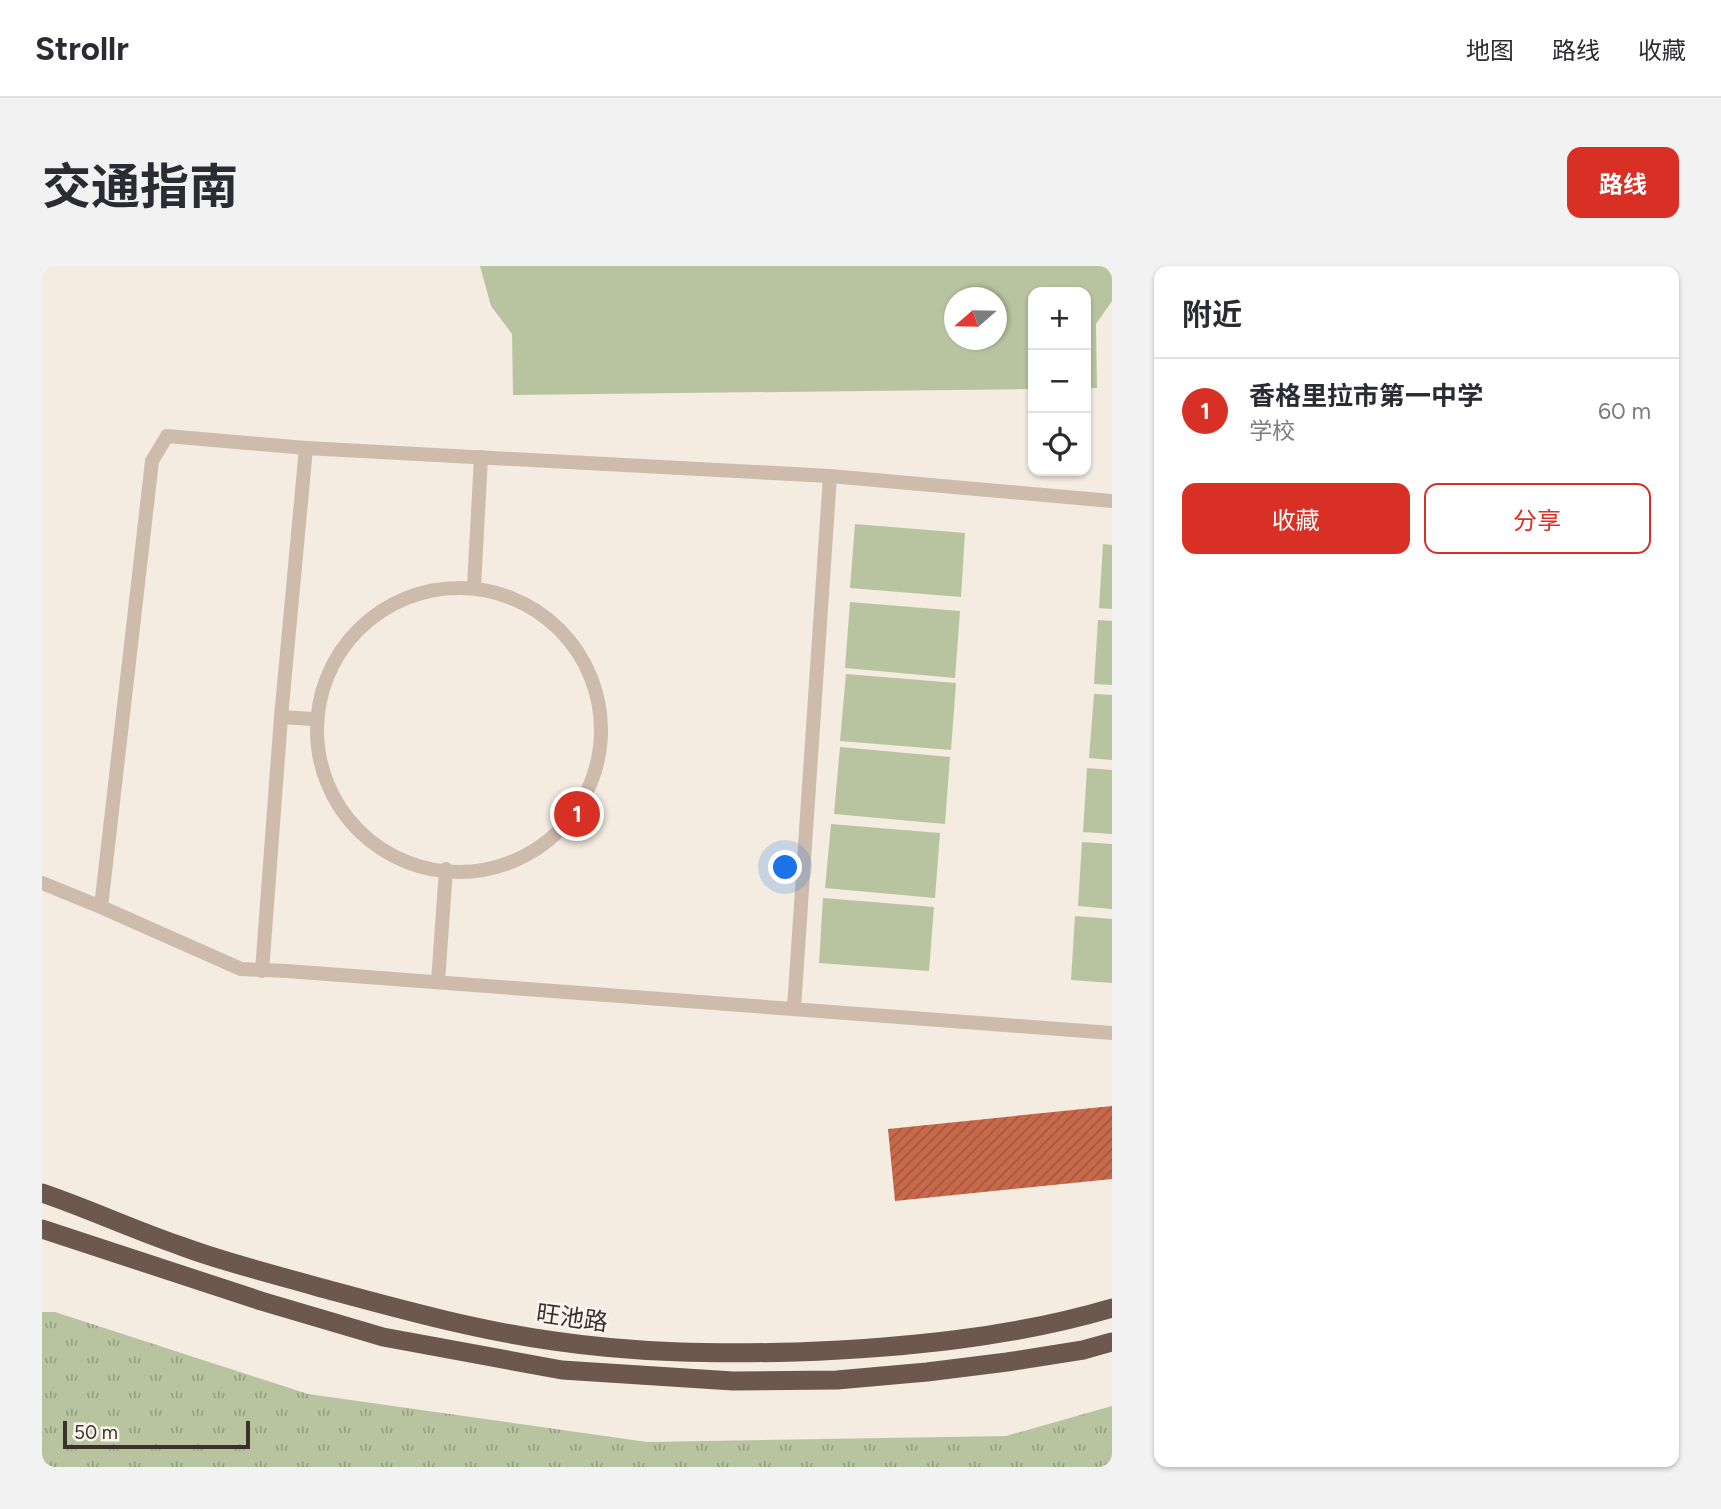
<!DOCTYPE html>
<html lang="zh">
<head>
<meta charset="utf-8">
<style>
  :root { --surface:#fff; --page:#f2f2f3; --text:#2b2b33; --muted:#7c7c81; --line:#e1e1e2; --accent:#d93025 }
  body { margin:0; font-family:Figtree,"Noto Sans SC",sans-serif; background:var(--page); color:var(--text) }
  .controls { position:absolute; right:21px; top:21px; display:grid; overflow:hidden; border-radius:14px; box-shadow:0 2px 5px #0004 }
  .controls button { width:63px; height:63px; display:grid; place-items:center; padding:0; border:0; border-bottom:2px solid var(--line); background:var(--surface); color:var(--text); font:35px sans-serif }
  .compass { position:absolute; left:902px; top:21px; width:63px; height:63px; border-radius:50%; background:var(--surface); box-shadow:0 2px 5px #0004; rotate:250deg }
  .scale { position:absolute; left:21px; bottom:18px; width:187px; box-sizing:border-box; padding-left:7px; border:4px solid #3b302b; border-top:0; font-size:19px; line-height:24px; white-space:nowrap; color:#3b302b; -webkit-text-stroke:5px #fbf5ee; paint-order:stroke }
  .you { position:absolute; left:744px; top:602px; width:24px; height:24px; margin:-18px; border:5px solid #fff; border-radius:50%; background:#1a73e8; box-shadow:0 0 0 10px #1a73e833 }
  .badge { display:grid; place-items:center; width:46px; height:46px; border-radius:50%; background:var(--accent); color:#fff; font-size:23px; font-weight:700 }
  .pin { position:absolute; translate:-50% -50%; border:4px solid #fff; box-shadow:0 2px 7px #0006 }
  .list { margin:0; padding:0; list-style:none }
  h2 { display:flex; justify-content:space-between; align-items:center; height:91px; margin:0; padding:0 28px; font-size:30px }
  h2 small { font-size:23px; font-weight:400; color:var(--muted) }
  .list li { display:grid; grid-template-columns:46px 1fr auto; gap:21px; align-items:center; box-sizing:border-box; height:105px; padding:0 28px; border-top:2px solid var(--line) }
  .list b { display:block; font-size:26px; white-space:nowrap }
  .list p { margin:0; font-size:23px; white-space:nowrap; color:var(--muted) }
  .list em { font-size:23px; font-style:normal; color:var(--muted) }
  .actions { display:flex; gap:14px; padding:21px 28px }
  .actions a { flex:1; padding:16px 0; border:2px solid var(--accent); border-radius:14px; text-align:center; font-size:24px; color:var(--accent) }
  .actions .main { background:var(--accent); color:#fff }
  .icon { flex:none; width:38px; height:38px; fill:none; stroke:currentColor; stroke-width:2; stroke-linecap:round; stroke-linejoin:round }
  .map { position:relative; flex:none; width:1070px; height:1201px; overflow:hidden; border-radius:14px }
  header { display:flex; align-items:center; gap:42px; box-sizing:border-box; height:98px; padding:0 35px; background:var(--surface); border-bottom:2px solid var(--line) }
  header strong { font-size:33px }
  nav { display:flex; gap:38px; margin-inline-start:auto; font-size:24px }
  .intro { display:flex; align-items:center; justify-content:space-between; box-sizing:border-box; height:168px; padding:0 42px }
  h1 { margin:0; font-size:49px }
  .button { padding:18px 32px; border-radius:14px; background:var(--accent); color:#fff; font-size:24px; font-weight:700 }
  main { display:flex; gap:42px; padding:0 42px }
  aside { flex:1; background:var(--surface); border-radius:14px; box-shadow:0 2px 5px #0004 }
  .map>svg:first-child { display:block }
  .grass { fill:url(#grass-tufts) }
  .green { fill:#b8c4a0; fill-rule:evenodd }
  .building { fill:url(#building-hatch) }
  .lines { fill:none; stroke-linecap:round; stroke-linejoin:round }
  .service { stroke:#cdbbac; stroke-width:14 }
  .trunk { stroke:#6c584f; stroke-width:19 }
  .labels { text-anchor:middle; stroke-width:5; stroke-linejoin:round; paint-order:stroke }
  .street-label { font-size:24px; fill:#3b302b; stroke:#fbf5ee }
</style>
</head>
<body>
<header>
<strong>Strollr</strong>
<nav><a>地图</a><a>路线</a><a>收藏</a></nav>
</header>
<div class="intro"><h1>交通指南</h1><a class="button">路线</a></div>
<main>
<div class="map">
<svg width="1070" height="1201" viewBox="0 0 1070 1201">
  <defs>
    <pattern id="grass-tufts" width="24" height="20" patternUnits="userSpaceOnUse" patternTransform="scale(1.75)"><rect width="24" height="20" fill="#b8c4a0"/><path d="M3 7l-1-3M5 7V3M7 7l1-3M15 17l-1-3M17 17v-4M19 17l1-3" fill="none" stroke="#97a083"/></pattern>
    <pattern id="building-hatch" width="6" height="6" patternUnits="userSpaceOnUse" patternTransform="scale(1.75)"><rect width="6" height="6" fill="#c8694b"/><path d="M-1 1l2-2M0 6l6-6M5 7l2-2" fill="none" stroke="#a4573f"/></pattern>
  </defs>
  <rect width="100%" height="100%" fill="#f4ebe1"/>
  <polygon class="grass" points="0,1046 13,1046 266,1128 605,1176 964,1170 1070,1140 1070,1201 0,1201"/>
  <g class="green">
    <path d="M438 0H1070V35L1054 58 1055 122H1044V26H991V123L471 129 470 68 449 40ZM912 32H954V74H912Z"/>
    <polygon points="813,258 923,267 919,331 808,322"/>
    <polygon points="1061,278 1070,279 1070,343 1057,342"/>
    <polygon points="808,336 918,345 913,412 803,402"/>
    <polygon points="1056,354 1070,355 1070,419 1052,418"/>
    <polygon points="804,408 914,417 909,484 798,475"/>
    <polygon points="1052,428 1070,429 1070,494 1047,492"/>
    <polygon points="798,481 908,491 903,558 792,548"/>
    <polygon points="1045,502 1070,504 1070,568 1041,566"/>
    <polygon points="789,558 898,567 893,632 783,622"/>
    <polygon points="1040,576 1070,578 1070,643 1036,640"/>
    <polygon points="781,632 892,641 887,705 777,697"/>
    <polygon points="1033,650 1070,653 1070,717 1029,714"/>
  </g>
  <polygon class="building" points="1070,840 1070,913 853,935 846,863"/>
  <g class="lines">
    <g class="service">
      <polyline points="432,320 439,191"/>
      <circle cx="417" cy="464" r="142"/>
      <polyline points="239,451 271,453"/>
      <polyline points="0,617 59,641 199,703 245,705 1070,767"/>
      <polyline points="59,641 110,195 125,170 264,182 788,210 1070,235"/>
      <polyline points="220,705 239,451 264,182"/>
      <polyline points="396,716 404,603"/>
      <polyline points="752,742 788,210"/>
    </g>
    <g class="trunk">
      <path d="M0 927C47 943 92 964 139 980 184 997 231 1008 276 1021 354 1042 432 1064 512 1075 593 1087 673 1088 754 1086 860 1082 968 1072 1070 1042"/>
      <polyline points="0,963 219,1035 341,1071 520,1104 691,1115 795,1114 885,1106 965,1096 1041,1084 1070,1076"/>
    </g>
  </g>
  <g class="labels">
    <g class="street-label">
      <text transform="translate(530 1052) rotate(8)" y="8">旺池路</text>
    </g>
  </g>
</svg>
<div class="controls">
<button>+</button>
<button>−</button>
<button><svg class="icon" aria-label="locate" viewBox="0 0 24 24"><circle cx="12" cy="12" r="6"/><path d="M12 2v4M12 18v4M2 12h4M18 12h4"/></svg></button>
</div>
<svg class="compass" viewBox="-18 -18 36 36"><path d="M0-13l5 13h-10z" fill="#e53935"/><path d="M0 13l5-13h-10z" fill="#7c7c81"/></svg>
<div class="scale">50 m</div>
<div class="you"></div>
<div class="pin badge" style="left:535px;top:548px">1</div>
</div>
<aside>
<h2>附近<small></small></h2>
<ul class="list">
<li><span class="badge">1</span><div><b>香格里拉市第一中学</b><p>学校</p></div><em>60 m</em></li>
</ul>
<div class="actions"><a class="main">收藏</a><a>分享</a></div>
</aside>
</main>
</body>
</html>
